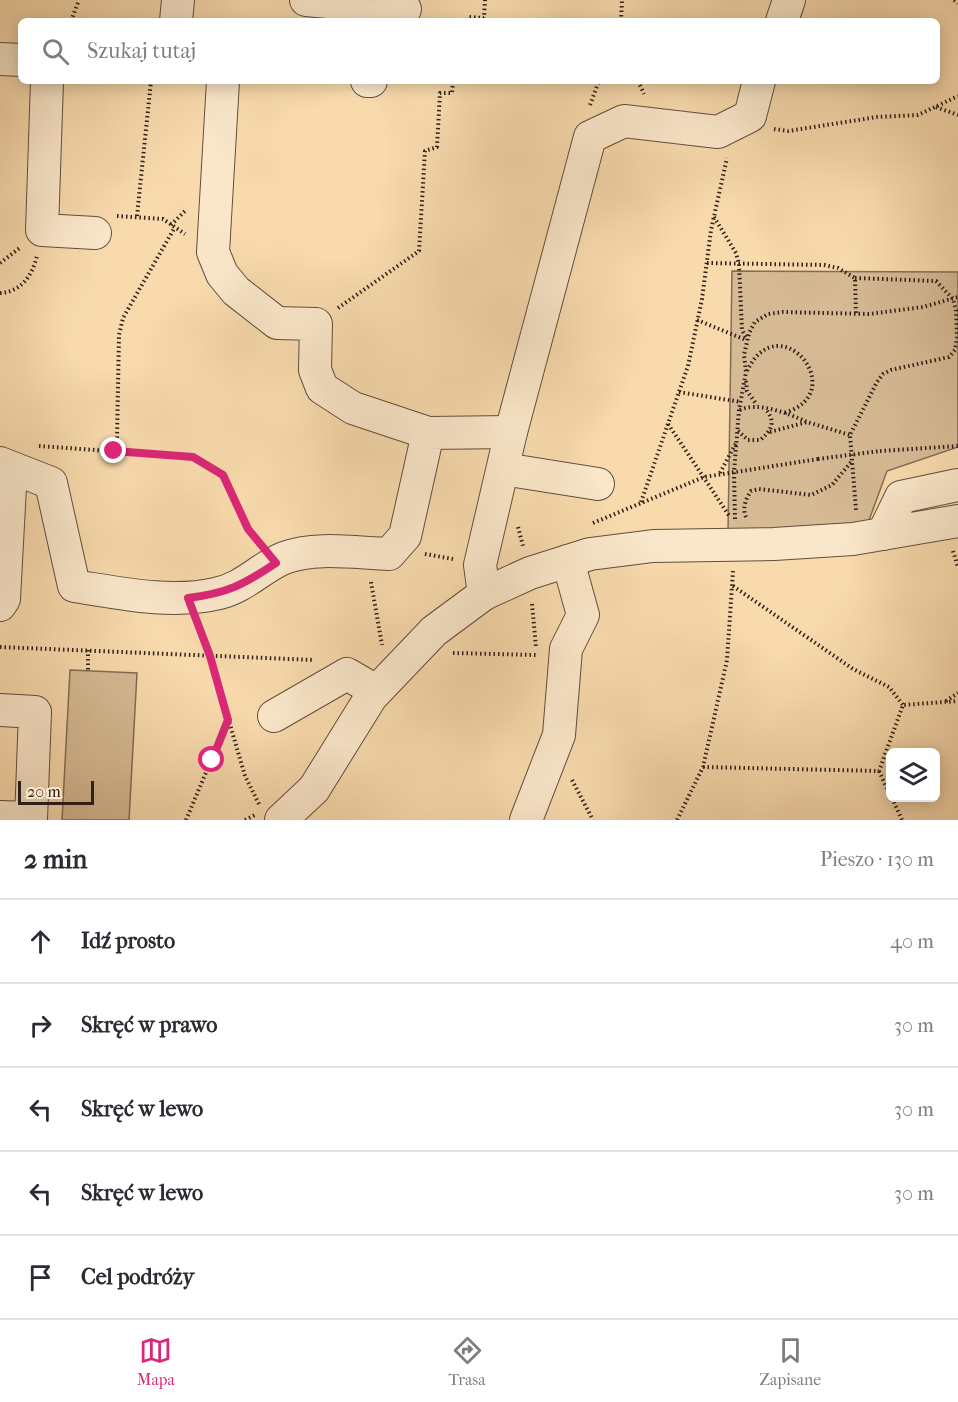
<!DOCTYPE html>
<html lang="pl">
<head>
<meta charset="utf-8">
<style>
  :root { --surface:#fff; --page:#f2f2f3; --text:#2b2b33; --muted:#7c7c81; --line:#e1e1e2; --accent:#db2777 }
  body { margin:0; font-family:"IM FELL French Canon",serif; background:var(--page); color:var(--text) }
  .controls { position:absolute; right:18px; bottom:18px; display:grid; overflow:hidden; border-radius:9px; box-shadow:0 3px 15px #0003 }
  .controls button { width:54px; height:54px; display:grid; place-items:center; padding:0; border:0; border-bottom:2px solid var(--line); background:var(--surface); color:var(--text); font:30px sans-serif }
  .scale { position:absolute; left:18px; bottom:15px; width:76px; box-sizing:border-box; padding-left:6px; border:3px solid #2f2019; border-top:0; font-size:16px; line-height:21px; white-space:nowrap; color:#2f2019; -webkit-text-stroke:4px #fae7ca; paint-order:stroke }
  .stop { position:absolute; width:18px; height:18px; margin:-14px; border:4px solid #db2777; border-radius:50%; background:#fff }
  .stop.end { background:#db2777; border-color:#fff; box-shadow:0 2px 6px #0008 }
  .list { margin:0; padding:0; list-style:none }
  h2 { display:flex; justify-content:space-between; align-items:center; height:78px; margin:0; padding:0 24px; font-size:26px }
  h2 small { font-size:20px; font-weight:400; color:var(--muted) }
  .list li { display:grid; grid-template-columns:39px 1fr auto; gap:18px; align-items:center; box-sizing:border-box; height:84px; padding:0 24px; border-top:2px solid var(--line) }
  .list b { display:block; font-size:22px; white-space:nowrap }
  .list em { font-size:20px; font-style:normal; color:var(--muted) }
  .icon { flex:none; width:33px; height:33px; fill:none; stroke:currentColor; stroke-width:2; stroke-linecap:round; stroke-linejoin:round }
  .map { position:relative; flex:none; width:958px; height:820px; overflow:hidden }
  .search { position:absolute; background:var(--surface); box-shadow:0 3px 15px #0003; left:18px; right:18px; top:18px; height:66px; display:flex; align-items:center; gap:15px; box-sizing:border-box; padding:0 21px; border-radius:9px; color:var(--muted); font-size:22px }
  .sheet { height:498px; background:var(--surface) }
  nav { display:flex; justify-content:space-around; align-items:center; box-sizing:border-box; height:84px; border-top:2px solid var(--line); background:var(--surface); font-size:16px; color:var(--muted) }
  nav a { display:grid; justify-items:center; gap:3px }
  nav .on { color:var(--accent) }
  .map>svg:first-child { display:block }
  .green { fill:#d6ba94; stroke:#826d56; stroke-width:1.5 }
  .lines { fill:none; stroke-linecap:round; stroke-linejoin:round }
  .minor-casing { stroke:#614e3e; stroke-width:34 }
  .path { stroke:#2f2019; stroke-width:4; stroke-dasharray:1.5 3; stroke-linecap:butt }
  .minor { stroke:#fae7ca; stroke-width:32 }
  .path-bridge { stroke:#2f2019; stroke-width:4; stroke-dasharray:1.5 3; stroke-linecap:butt }
  .route { stroke:#db2777; stroke-width:8 }
</style>
</head>
<body>
<div class="map">
<svg width="958" height="820" viewBox="0 0 958 820">
  <rect width="100%" height="100%" fill="#f8daad"/>
  <filter id="stains"><feTurbulence type="fractalNoise" baseFrequency=".00333" numOctaves="4"/><feColorMatrix values="0 0 0 0 .2 0 0 0 0 .09 0 0 0 0 .02 0 0 0 .5 -.17"/></filter>
  <radialGradient id="worn" r=".72"><stop offset=".6" stop-color="#630" stop-opacity="0"/><stop offset="1" stop-color="#630" stop-opacity=".3"/></radialGradient>
  <g class="green">
    <polygon points="732,271 958,272 958,447 887,471 868,523 728,532"/>
    <polygon points="70,670 137,673 129,820 62,820"/>
  </g>
  <g class="lines">
    <g class="minor-casing">
      <g id="minor">
        <polyline points="306,0 405,9"/>
        <polyline points="176,21 178,0"/>
        <polyline points="782,21 789,0"/>
        <polyline points="0,59 21,60"/>
        <polyline points="47,81 42,230 95,233"/>
        <polyline points="223,81 213,252 222,274 236,291 277,323 316,324 315,370 322,388 353,408 428,433"/>
        <polyline points="367,81 371,81"/>
        <path d="M0 463 51 483 74 586C120 593 170 604 215 594 243 589 260 568 284 558 316 546 356 553 389 554L405 536 428 433 511 432"/>
        <polyline points="503,469 598,484"/>
        <polyline points="883,534 901,497 958,485"/>
        <polyline points="484,594 480,565 511,432 590,137 624,121 718,132 750,116 759,81"/>
        <polyline points="0,605 4,599 11,468"/>
        <polyline points="0,710 35,712 31,820"/>
        <polyline points="274,716 347,674 376,691"/>
        <polyline points="0,817 31,818"/>
        <polyline points="281,820 314,789 371,697 434,631 484,594 530,573 590,554 653,546 774,544 853,539 958,521"/>
        <polyline points="526,820 559,735 566,649 583,615 568,561"/>
      </g>
    </g>
    <g class="path">
      <polyline points="954,0 958,3"/>
      <polyline points="71,21 79,0"/>
      <polyline points="469,21 469,17 484,18 485,0"/>
      <polyline points="621,21 622,0"/>
      <polyline points="638,81 644,94"/>
      <polyline points="590,105 599,81"/>
      <polyline points="936,107 958,115"/>
      <polyline points="774,129 788,131 877,117 918,115 958,96"/>
      <polyline points="117,216 163,219 185,234"/>
      <polyline points="137,216 151,81"/>
      <polyline points="714,217 736,253 739,264 742,330 747,339"/>
      <polyline points="171,225 186,210"/>
      <polyline points="0,263 21,247"/>
      <polyline points="707,263 824,265 838,268 855,278 856,314"/>
      <polyline points="855,278 936,281 953,299 956,310 957,337 955,350 949,357 891,370 883,374 877,382 850,435 856,510"/>
      <path d="M0 293C21 292 33 275 37 255"/>
      <polyline points="338,308 419,251 425,151 437,147 440,93 452,93 453,81"/>
      <polyline points="697,320 746,340"/>
      <path d="M747 371C779 303 853 393 784 413"/>
      <polyline points="746,381 747,391 757,405"/>
      <polyline points="679,392 741,402"/>
      <path d="M740 410C757 401 790 414 807 422"/>
      <polyline points="668,424 730,517"/>
      <path d="M738 431 748 440H760C771 431 776 423 767 411"/>
      <polyline points="770,432 807,422 850,435"/>
      <polyline points="39,446 193,457 223,475 248,529 259,542"/>
      <polyline points="114,451 117,438 119,335 123,318 175,227"/>
      <polyline points="880,451 958,446"/>
      <polyline points="720,473 736,443"/>
      <polyline points="641,502 688,366 702,299 711,230 727,158"/>
      <path d="M746 517C742 508 746 498 751 491L759 489 811 495 832 485 852 461"/>
      <polyline points="735,519 734,472 739,410 746,372 744,355 749,333 755,322 768,314 783,312 869,314 923,307 958,297"/>
      <polyline points="593,523 704,477 818,459"/>
      <polyline points="518,527 523,546"/>
      <polyline points="953,551 958,567"/>
      <polyline points="425,554 453,559"/>
      <polyline points="371,582 382,645"/>
      <polyline points="733,586 853,669 889,687 903,705"/>
      <polyline points="532,604 536,647"/>
      <polyline points="198,624 210,656 245,776 259,804"/>
      <polyline points="0,647 314,660"/>
      <polyline points="88,650 88,670"/>
      <polyline points="453,653 536,655"/>
      <polyline points="946,701 958,693"/>
      <polyline points="703,767 879,771 903,705 958,701"/>
      <polyline points="879,771 890,795"/>
      <polyline points="572,780 593,820"/>
      <polyline points="892,798 902,820"/>
      <polyline points="186,820 228,720"/>
      <polyline points="245,820 255,815"/>
      <polyline points="677,820 703,767 727,660 733,571"/>
    </g>
    <use href="#minor" class="minor"/>
    <polyline class="path-bridge" points="818,459 880,451"/>
  </g>
  <g class="lines">
    <path class="route" d="M114 451 193 457 223 475 248 529 276 563C243 585 228 593 188 598L210 656 228 720 212 760"/>
  </g>
  <rect width="100%" height="100%" filter="url(#stains)"/>
  <rect width="100%" height="100%" fill="url(#worn)"/>
</svg>
<div class="controls">
<button><svg class="icon" aria-label="layers" viewBox="0 0 24 24"><path d="M12 4l9 5-9 5-9-5zM3 14l9 5 9-5"/></svg></button>
</div>
<div class="scale">20 m</div>
<div class="stop" style="left:212px;top:760px"></div>
<div class="stop end" style="left:114px;top:451px"></div>
<div class="search"><svg class="icon" aria-label="search" viewBox="0 0 24 24"><circle cx="10" cy="10" r="6"/><path d="M15 15l6 6"/></svg>Szukaj tutaj</div>
</div>
<section class="sheet">
<h2>2 min<small>Pieszo · 130 m</small></h2>
<ul class="list">
<li><svg class="icon" aria-label="ahead" viewBox="0 0 24 24"><path d="M12 20V5M6 11l6-6 6 6"/></svg><div><b>Idź prosto</b></div><em>40 m</em></li>
<li><svg class="icon" aria-label="right" viewBox="0 0 24 24"><path d="M7 20v-9h11M14 6l5 5-5 5"/></svg><div><b>Skręć w prawo</b></div><em>30 m</em></li>
<li><svg class="icon" aria-label="left" viewBox="0 0 24 24"><path d="M17 20v-9H6M10 6l-5 5 5 5"/></svg><div><b>Skręć w lewo</b></div><em>30 m</em></li>
<li><svg class="icon" aria-label="left" viewBox="0 0 24 24"><path d="M17 20v-9H6M10 6l-5 5 5 5"/></svg><div><b>Skręć w lewo</b></div><em>30 m</em></li>
<li><svg class="icon" aria-label="arrive" viewBox="0 0 24 24"><path d="M6 21V4h12l-3 4 3 4H6"/></svg><div><b>Cel podróży</b></div></li>
</ul>
</section>
<nav>
<a class="on"><svg class="icon" aria-label="map" viewBox="0 0 24 24"><path d="M3 6l6-2 6 2 6-2v14l-6 2-6-2-6 2zM9 4v14M15 6v14"/></svg>Mapa</a>
<a><svg class="icon" aria-label="directions" viewBox="0 0 24 24"><path d="M12 3l9 9-9 9-9-9zM9 14v-3h6M13 9l2 2-2 2"/></svg>Trasa</a>
<a><svg class="icon" aria-label="saved" viewBox="0 0 24 24"><path d="M7 4h10v16l-5-4-5 4z"/></svg>Zapisane</a>
</nav>
</body>
</html>
